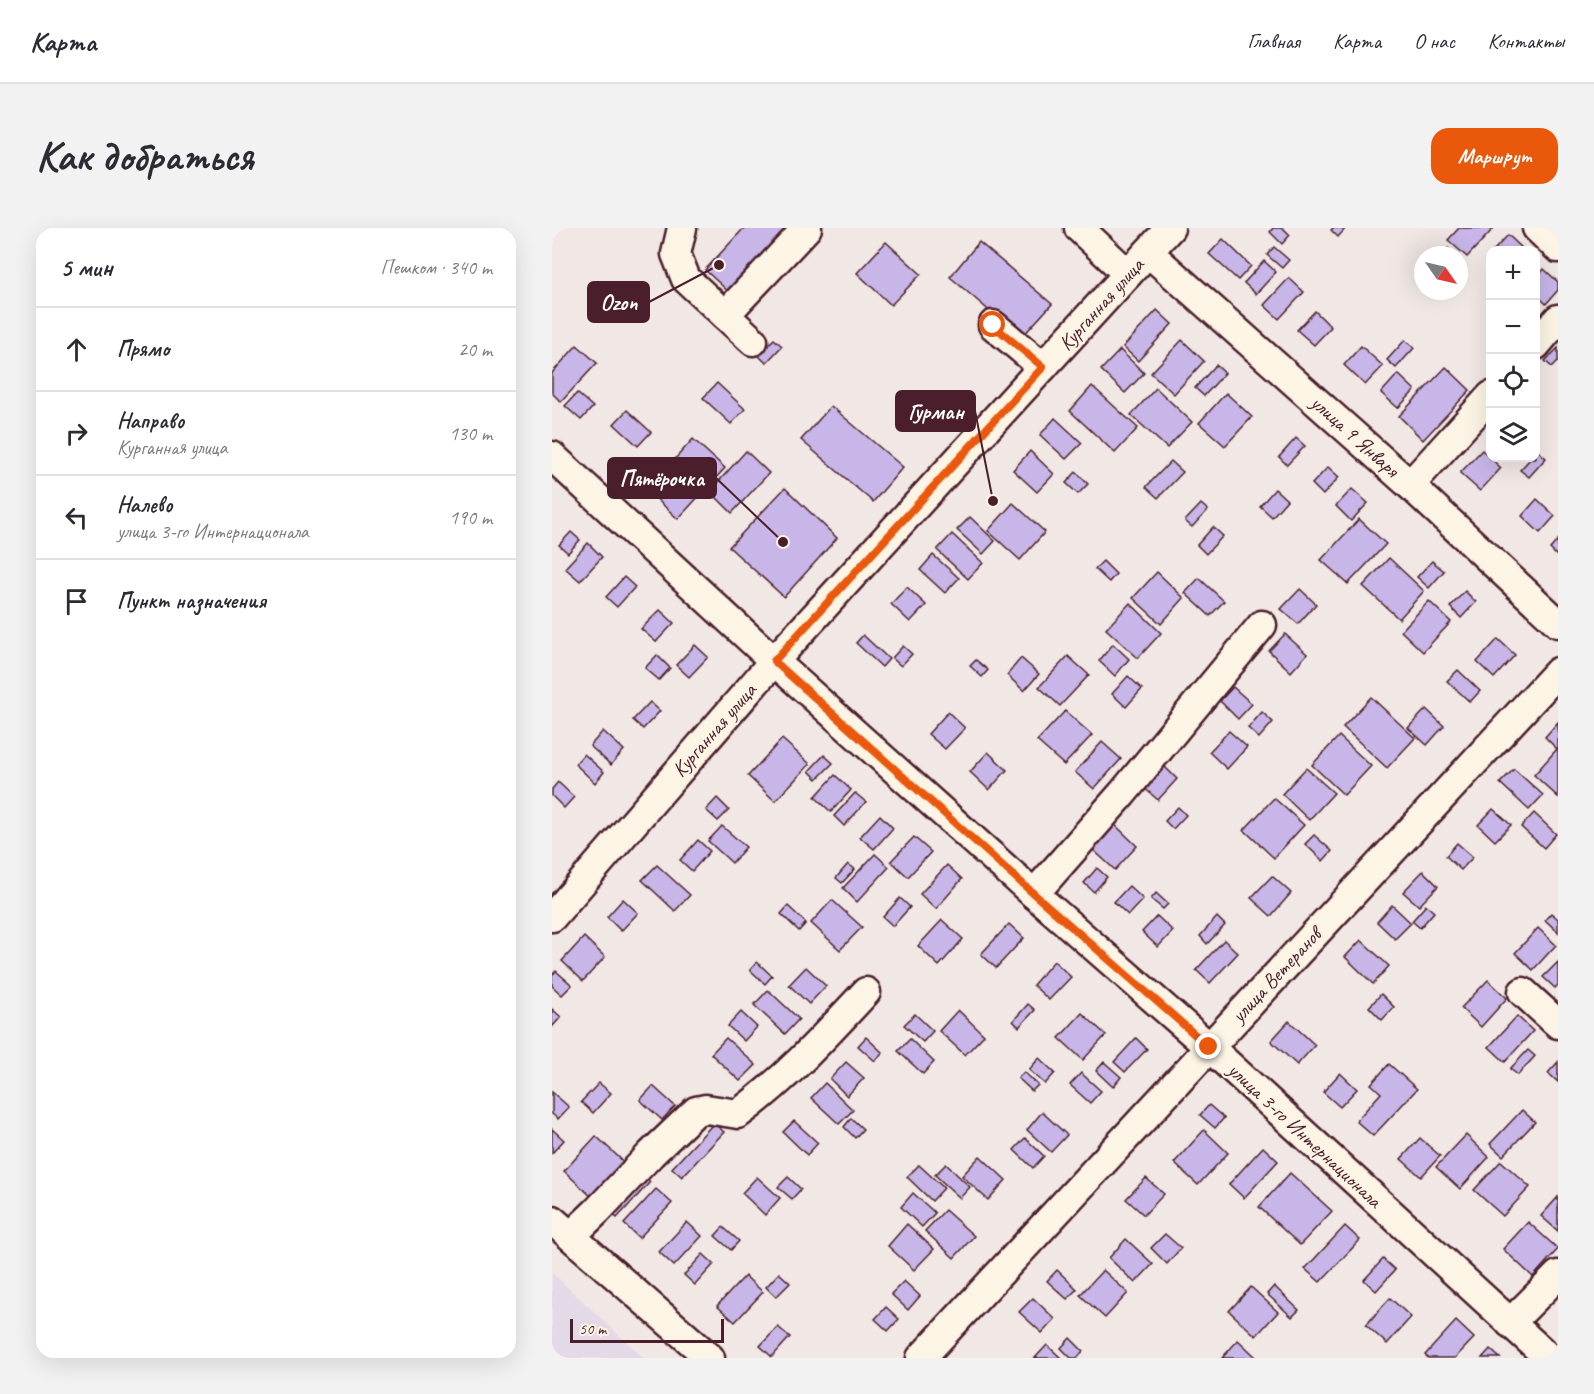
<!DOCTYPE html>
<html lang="ru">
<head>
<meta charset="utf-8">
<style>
  :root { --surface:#fff; --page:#f2f2f3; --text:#2b2b33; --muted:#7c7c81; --line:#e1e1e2; --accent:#ea580c }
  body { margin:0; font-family:Caveat,sans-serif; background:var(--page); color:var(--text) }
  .controls { position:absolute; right:18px; top:18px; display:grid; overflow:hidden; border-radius:12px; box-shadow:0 6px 24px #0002 }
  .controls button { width:54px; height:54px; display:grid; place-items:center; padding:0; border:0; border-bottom:2px solid var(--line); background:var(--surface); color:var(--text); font:30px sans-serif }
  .compass { position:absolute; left:862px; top:18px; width:54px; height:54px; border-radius:50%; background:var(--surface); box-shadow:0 6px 24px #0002; rotate:124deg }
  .scale { position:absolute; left:18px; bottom:15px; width:154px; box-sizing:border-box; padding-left:6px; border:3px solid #4a1f2b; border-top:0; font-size:16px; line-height:21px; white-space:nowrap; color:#4a1f2b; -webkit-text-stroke:4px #fcf5e5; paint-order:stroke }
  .stop { position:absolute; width:18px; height:18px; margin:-14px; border:4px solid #ea580c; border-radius:50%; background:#fff }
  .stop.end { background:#ea580c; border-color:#fff; box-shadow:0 2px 6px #0008 }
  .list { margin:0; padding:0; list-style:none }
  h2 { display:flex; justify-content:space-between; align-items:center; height:78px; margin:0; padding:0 24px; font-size:26px }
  h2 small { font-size:20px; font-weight:400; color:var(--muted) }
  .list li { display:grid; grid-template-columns:39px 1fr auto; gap:18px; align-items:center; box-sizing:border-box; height:84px; padding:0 24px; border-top:2px solid var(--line) }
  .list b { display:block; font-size:22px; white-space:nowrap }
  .list p { margin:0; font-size:20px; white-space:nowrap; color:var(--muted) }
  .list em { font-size:20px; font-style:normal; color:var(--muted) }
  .icon { flex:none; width:33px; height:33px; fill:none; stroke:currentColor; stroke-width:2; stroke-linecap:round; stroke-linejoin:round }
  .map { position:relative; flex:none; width:1006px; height:1130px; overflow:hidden; border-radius:18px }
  header { display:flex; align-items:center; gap:36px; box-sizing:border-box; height:84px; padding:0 30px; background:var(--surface); border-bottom:2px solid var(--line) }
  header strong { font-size:28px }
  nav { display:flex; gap:33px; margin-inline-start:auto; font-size:21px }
  .intro { display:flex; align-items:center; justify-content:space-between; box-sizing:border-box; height:144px; padding:0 36px }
  h1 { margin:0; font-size:42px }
  .button { padding:15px 27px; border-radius:18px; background:var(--accent); color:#fff; font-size:21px; font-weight:700 }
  main { display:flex; gap:36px; padding:0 36px }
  aside { flex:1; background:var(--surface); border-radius:18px; box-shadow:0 6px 24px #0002 }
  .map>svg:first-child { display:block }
  .built { fill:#e4d9e6 }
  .building { fill:#c7b6e7; stroke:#4a1f2b; stroke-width:1.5 }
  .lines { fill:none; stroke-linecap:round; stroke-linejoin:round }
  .minor-casing { stroke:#4a1f2b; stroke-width:33 }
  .minor { stroke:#fcf5e5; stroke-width:28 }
  .route { stroke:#ea580c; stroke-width:8 }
  .labels { text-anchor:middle; stroke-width:4.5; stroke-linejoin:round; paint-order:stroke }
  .street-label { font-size:21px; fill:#4a1f2b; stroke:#fcf5e5 }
  .leader { fill:none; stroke:#4a1f2b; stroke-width:2 }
  .callout-dot { fill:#4a1f2b; stroke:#fcf5e5; stroke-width:2 }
  .callout { fill:#4a1f2b; stroke:#4a1f2b; stroke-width:2 }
  .callout-label { font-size:22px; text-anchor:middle; font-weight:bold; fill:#fff }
</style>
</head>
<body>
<header>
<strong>Карта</strong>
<nav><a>Главная</a><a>Карта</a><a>О нас</a><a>Контакты</a></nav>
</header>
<div class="intro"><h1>Как добраться</h1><a class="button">Маршрут</a></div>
<main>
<aside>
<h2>5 мин<small>Пешком · 340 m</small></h2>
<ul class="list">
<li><svg class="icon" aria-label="ahead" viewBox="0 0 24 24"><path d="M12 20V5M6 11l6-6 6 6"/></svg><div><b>Прямо</b></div><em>20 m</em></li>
<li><svg class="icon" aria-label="right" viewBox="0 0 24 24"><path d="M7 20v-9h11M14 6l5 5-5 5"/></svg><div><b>Направо</b><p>Курганная улица</p></div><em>130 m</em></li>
<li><svg class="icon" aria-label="left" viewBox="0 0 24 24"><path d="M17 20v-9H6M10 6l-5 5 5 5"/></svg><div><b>Налево</b><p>улица 3-го Интернационала</p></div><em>190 m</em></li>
<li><svg class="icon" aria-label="arrive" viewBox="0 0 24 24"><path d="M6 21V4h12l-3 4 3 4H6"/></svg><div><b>Пункт назначения</b></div></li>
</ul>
</aside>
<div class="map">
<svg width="1006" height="1130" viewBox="0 0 1006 1130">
  <rect width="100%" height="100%" fill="#f1e8e5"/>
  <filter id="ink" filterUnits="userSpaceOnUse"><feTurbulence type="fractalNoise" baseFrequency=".0167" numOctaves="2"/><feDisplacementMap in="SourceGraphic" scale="12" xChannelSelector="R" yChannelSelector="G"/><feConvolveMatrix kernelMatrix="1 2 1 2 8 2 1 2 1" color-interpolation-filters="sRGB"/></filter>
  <g filter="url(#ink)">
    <polygon class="built" points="0,1045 92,1130 0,1130"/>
    <g class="building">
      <polygon points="192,0 242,0 180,67 153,42"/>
      <polygon points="721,0 731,0 738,7 730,16 718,4"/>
      <polygon points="781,0 794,0 786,9 779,2"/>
      <polygon points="907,0 942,0 915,29 896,12"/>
      <polygon points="956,7 969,19 966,22 942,22"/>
      <polygon points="671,11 699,38 686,52 657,26"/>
      <polygon points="334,14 369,46 339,77 305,45"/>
      <polygon points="427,14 500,76 469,110 398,49"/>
      <polygon points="722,19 737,32 730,40 715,27"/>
      <polygon points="896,20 904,27 890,27"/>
      <polygon points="939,26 939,38 933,33"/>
      <polygon points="712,33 724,44 704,66 692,55"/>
      <polygon points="992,41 1006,54 1006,62 994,76 984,66 984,51"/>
      <polygon points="737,50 752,64 727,91 712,77"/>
      <polygon points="605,82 620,96 586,133 571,119"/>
      <polygon points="763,83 779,99 762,117 745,102"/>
      <polygon points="222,111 230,118 214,135 206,127"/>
      <polygon points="630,112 652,133 622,166 599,145"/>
      <polygon points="853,112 862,120 844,140 835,132"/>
      <polygon points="25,117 45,135 9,174 0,165 0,145"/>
      <polygon points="809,118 831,138 813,157 792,137"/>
      <polygon points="1006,120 1006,133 1000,139 993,133"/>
      <polygon points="568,122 592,145 573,165 549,142"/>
      <polygon points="664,137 673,145 652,168 643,160"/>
      <polygon points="894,139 918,162 871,212 847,188"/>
      <polygon points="846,146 863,162 846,180 829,165"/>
      <polygon points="165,155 193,181 179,196 151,170"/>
      <polygon points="540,158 586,200 563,225 518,183"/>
      <polygon points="604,160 640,194 615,220 579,187"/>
      <polygon points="25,165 41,179 29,192 13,178"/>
      <polygon points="674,165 700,189 673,218 647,195"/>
      <polygon points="279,178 351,239 321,274 249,212"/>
      <polygon points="75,182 99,204 86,218 62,196"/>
      <polygon points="503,190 530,215 514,231 488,207"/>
      <polygon points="744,210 753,218 735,237 727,229"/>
      <polygon points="141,211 173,240 126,291 95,262"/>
      <polygon points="930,222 949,240 928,263 908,245"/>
      <polygon points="194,223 217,245 180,285 158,263"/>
      <polygon points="478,223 502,246 485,264 461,242"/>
      <polygon points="986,223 994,230 977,249 968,242 979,230 984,230 984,225"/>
      <polygon points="619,233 631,244 606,270 594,259"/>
      <polygon points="776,239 787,249 771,267 760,256"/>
      <polygon points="524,244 536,256 526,266 514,255"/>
      <polygon points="233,260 285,310 232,369 177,319"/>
      <polygon points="723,261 735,272 720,289 708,278"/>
      <polygon points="800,261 816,275 799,293 784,278"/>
      <polygon points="985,271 1003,288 988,305 970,288"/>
      <polygon points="461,275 493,304 468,332 436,303"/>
      <polygon points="649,276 656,282 640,299 633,293"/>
      <polygon points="418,289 443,313 431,326 405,302"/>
      <polygon points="807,291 834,316 796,356 769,332"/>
      <polygon points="661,299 671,308 654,326 645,317"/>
      <polygon points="19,304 28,312 16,325 7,317"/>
      <polygon points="400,306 431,335 416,351 385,322"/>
      <polygon points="1006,312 1006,329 998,321"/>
      <polygon points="36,315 50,329 28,353 13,340"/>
      <polygon points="381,327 407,350 393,365 368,342"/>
      <polygon points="837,330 872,363 847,391 811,358"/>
      <polygon points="551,333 564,346 557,354 543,341"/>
      <polygon points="880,333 892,343 877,360 865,349"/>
      <polygon points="605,344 632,370 609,396 581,370"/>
      <polygon points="72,349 83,359 65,379 54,369"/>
      <polygon points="647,350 672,373 658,388 633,365"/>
      <polygon points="355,359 374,377 358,394 339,376"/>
      <polygon points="748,361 764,376 746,396 729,381"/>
      <polygon points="913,363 924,374 909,390 898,379"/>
      <polygon points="877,373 899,394 871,424 849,403"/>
      <polygon points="578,375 609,405 586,430 554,401"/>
      <polygon points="108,382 122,395 104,414 89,401"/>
      <polygon points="733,406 755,426 739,444 717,423"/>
      <polygon points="311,407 337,431 330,439 304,415"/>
      <polygon points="946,411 963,427 942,450 925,434"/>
      <polygon points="561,416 577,431 563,448 547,433"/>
      <polygon points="143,417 156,429 137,449 124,437"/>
      <polygon points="351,418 360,426 349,438 340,430"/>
      <polygon points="105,427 118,440 107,452 93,440"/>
      <polygon points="516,428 537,447 508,478 487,459"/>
      <polygon points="469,430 487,446 472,463 455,447"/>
      <polygon points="424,432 436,442 430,449 418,438"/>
      <polygon points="906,442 928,463 918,474 895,453"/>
      <polygon points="576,448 590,461 574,479 560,466"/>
      <polygon points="681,459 700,476 686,491 668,473"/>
      <polygon points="819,469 863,510 835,540 791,499"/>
      <polygon points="98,474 108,483 91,501 81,492"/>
      <polygon points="874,481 892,498 875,517 856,500"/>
      <polygon points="513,483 540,507 512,537 485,513"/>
      <polygon points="396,484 413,500 393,521 376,506"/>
      <polygon points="710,484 721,494 707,510 696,500"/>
      <polygon points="1006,494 1006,569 982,547 1005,521 993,509"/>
      <polygon points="51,503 72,522 59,537 38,518"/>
      <polygon points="677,503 695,519 675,541 657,524"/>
      <polygon points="787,508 819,538 792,567 760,537"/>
      <polygon points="230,511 258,536 223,573 196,548"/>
      <polygon points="550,514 569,531 542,561 523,544"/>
      <polygon points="436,524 455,542 437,562 418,544"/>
      <polygon points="32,526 52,544 43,555 23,536"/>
      <polygon points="272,527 281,535 265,551 257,543"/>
      <polygon points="609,535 625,551 606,572 589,557"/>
      <polygon points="754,540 782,565 757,592 730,566"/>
      <polygon points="962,541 991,567 977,582 948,555"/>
      <polygon points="283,547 299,562 279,584 263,569"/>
      <polygon points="6,554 22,569 12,580 0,568 0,561"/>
      <polygon points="303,565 314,574 292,598 282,588"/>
      <polygon points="165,570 177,582 166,593 154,582"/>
      <polygon points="722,570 752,597 722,630 692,602"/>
      <polygon points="626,579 634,587 621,601 613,593"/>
      <polygon points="941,581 959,597 943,613 926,597"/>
      <polygon points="982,585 1004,606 992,620 969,599"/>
      <polygon points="328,587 341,600 322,621 308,609"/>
      <polygon points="559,593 585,618 563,642 536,617"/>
      <polygon points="170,598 194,619 180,635 156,613"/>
      <polygon points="762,607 780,623 771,633 753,616"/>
      <polygon points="362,609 379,624 356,649 339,633"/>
      <polygon points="146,612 158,623 140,643 128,632"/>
      <polygon points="905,615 921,629 909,642 894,628"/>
      <polygon points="323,626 337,639 305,674 291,660"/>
      <polygon points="296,636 303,641 290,655 284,650"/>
      <polygon points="105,637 138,667 123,683 90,652"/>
      <polygon points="395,637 410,651 384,681 368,666"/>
      <polygon points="545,640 555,649 542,664 532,655"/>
      <polygon points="871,643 886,658 867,678 851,664"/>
      <polygon points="720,648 739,665 719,688 699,670"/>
      <polygon points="577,658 591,671 576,687 562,674"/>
      <polygon points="604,665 616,676 611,681 599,671"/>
      <polygon points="348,670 358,679 341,698 331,689"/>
      <polygon points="71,671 86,685 69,703 55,689"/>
      <polygon points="280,672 310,699 288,722 259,695"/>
      <polygon points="840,677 859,695 843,711 825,694"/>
      <polygon points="874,677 882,684 868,700 860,693"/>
      <polygon points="236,678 254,695 247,703 229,686"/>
      <polygon points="999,685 1006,691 1006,704 993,692"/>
      <polygon points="605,688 621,703 606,719 590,704"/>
      <polygon points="665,689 673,697 655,716 648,708"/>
      <polygon points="390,692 411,711 387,738 366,718"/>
      <polygon points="457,696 472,710 444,740 429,726"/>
      <polygon points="986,700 1004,717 981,742 963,725"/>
      <polygon points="32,709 53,729 31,753 10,733"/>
      <polygon points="672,712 686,725 658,755 644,742"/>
      <polygon points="809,712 837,738 821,756 793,729"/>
      <polygon points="502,733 519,749 497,772 481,757"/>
      <polygon points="205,734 220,748 213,756 198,742"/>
      <polygon points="1006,734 1006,757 1003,760 991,749"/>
      <polygon points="254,739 274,758 257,776 237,757"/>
      <polygon points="4,743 20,757 10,767 0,758 0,747"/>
      <polygon points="936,752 955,770 929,799 909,780"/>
      <polygon points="216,762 247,791 233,806 202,777"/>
      <polygon points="829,766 842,779 830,792 817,779"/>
      <polygon points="476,776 483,782 467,799 461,793"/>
      <polygon points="0,781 9,789 0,799"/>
      <polygon points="406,782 432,807 413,827 387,803"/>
      <polygon points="189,784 205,799 192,813 176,798"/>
      <polygon points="530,785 554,807 531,832 507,810"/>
      <polygon points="363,786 381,803 371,814 352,797"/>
      <polygon points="965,788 981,803 953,834 937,819"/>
      <polygon points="737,793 763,817 745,837 719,813"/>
      <polygon points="314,809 331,825 323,833 306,818"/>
      <polygon points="174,810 204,837 188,853 159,826"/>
      <polygon points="584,810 595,821 573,844 562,834"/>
      <polygon points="358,811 382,834 371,846 346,823"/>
      <polygon points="976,822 983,828 966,847 958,841"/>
      <polygon points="487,830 503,845 493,856 477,842"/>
      <polygon points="294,834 312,850 295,868 278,851"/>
      <polygon points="552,834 569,849 561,859 544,843"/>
      <polygon points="1006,834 1006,854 996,845"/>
      <polygon points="837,836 865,861 821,908 804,893 829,865 819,856"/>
      <polygon points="472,844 486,857 480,863 466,850"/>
      <polygon points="529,845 549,863 538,875 518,857"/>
      <polygon points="788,845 805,861 788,879 771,864"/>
      <polygon points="47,855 59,865 41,885 29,874"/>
      <polygon points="273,855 301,882 287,896 259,870"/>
      <polygon points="101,858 123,878 110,892 88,872"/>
      <polygon points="0,864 17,879 6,891 0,886"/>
      <polygon points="657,877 672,890 663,900 648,887"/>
      <polygon points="970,882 983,894 951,928 938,916"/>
      <polygon points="490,884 515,907 499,924 475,902"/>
      <polygon points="299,890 311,901 303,910 292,899"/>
      <polygon points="242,893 266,915 255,927 231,904"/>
      <polygon points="162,895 172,904 130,949 120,940"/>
      <polygon points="0,901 12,912 0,925"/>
      <polygon points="652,902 676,925 646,957 622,935"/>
      <polygon points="914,907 937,929 908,961 884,939"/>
      <polygon points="44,908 75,937 43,972 12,943"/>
      <polygon points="473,910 492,928 481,940 462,922"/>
      <polygon points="868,910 888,928 869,949 849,931"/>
      <polygon points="711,919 726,933 692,970 677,956"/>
      <polygon points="428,928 454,952 436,972 410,948"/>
      <polygon points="949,933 978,959 951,988 922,962"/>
      <polygon points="394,936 418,959 408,970 383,947"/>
      <polygon points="367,937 392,960 380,973 355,949"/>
      <polygon points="738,945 780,983 748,1017 707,979"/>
      <polygon points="90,946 98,954 65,990 56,983"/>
      <polygon points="205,949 228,970 213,987 190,965"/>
      <polygon points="236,949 249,961 240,971 226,959"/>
      <polygon points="594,950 612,966 592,987 574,971"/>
      <polygon points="104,961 120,975 87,1010 72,996"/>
      <polygon points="361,965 383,985 370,999 349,979"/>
      <polygon points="1006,969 1006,1003 989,988"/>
      <polygon points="393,982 422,1008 402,1030 373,1003"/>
      <polygon points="135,994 150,1008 122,1038 107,1024"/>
      <polygon points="976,994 1006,1021 981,1049 951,1021"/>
      <polygon points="355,996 382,1021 362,1042 336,1018"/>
      <polygon points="793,998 808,1012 768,1054 753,1041"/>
      <polygon points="171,999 187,1013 179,1022 163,1008"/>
      <polygon points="613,1006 629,1020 615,1036 599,1020"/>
      <polygon points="574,1011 601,1036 583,1055 557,1030"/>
      <polygon points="151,1026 162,1036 143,1057 132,1047"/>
      <polygon points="831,1031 843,1042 824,1063 812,1052"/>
      <polygon points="505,1042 525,1061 515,1071 495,1053"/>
      <polygon points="551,1042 576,1065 553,1090 528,1067"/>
      <polygon points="227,1045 238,1055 224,1069 214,1059"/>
      <polygon points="193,1048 211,1064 183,1094 165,1078"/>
      <polygon points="352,1053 368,1068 356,1082 339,1066"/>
      <polygon points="722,1058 747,1082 740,1089 715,1066"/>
      <polygon points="699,1059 726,1084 704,1108 677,1083"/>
      <polygon points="481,1070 503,1091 490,1105 467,1084"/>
      <polygon points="838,1070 859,1089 835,1116 814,1097"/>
      <polygon points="334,1079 347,1091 336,1103 323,1091"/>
      <polygon points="904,1093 922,1110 903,1130 876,1130 873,1127"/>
      <polygon points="226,1099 238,1109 220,1129 208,1118"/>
      <polygon points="518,1110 531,1123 525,1130 519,1130 509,1120"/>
      <polygon points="686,1112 705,1130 670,1130"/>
      <polygon points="495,1117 509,1130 483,1130"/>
      <polygon points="938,1121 948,1130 930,1130"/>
    </g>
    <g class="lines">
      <g class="minor-casing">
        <g id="minor">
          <polyline points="130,0 124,26 134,51 201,113"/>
          <polyline points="527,0 576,46"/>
          <polyline points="985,0 1006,20"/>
          <polyline points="596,24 858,257 1006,395"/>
          <polyline points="173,87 255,0"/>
          <polyline points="441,97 491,139"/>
          <polyline points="984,117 1006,91"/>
          <polyline points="0,228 222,433 482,666 657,819 997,1130"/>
          <polyline points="858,257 939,168"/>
          <polyline points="482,666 570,566 710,397"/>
          <polyline points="0,689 222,433 618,0"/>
          <polyline points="971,764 1006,796"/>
          <polyline points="0,992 158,1130"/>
          <path d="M19 1008 45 983 99 926 144 883 154 881 186 886C235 850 273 808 314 764"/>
          <polyline points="958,1095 1006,1047"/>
          <polyline points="369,1130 1006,444"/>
        </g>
      </g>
      <use href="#minor" class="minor"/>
    </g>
  </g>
  <g class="lines" filter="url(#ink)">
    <polyline class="route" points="441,97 491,139 222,433 482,666 657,819"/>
  </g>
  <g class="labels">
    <g class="street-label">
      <text transform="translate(549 76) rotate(-48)" y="7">Курганная улица</text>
      <text transform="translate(803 208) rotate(42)" y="7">улица 9 Января</text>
      <text transform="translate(162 502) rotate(-49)" y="7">Курганная улица</text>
      <text transform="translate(724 747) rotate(-47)" y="7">улица Ветеранов</text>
      <text transform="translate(753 907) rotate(43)" y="7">улица 3-го Интернационала</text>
    </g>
  </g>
  <path class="leader" d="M167 37L97 74M441 273L423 183M231 314L164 250"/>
  <g class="callout-dot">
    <circle cx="167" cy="37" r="6"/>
    <circle cx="441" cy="273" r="6"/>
    <circle cx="231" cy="314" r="6"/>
  </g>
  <g class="callout">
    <rect x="36" y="54" width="61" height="40" rx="6"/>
    <rect x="344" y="163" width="79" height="40" rx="6"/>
    <rect x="56" y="230" width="108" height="40" rx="6"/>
  </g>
  <g class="callout-label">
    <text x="67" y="82">Ozon</text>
    <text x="384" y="191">Гурман</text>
    <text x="110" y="258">Пятёрочка</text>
  </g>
</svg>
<div class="controls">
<button>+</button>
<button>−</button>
<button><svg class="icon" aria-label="locate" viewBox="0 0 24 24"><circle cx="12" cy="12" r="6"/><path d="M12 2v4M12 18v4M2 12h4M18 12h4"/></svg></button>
<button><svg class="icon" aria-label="layers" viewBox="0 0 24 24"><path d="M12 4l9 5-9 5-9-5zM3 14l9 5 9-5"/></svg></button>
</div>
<svg class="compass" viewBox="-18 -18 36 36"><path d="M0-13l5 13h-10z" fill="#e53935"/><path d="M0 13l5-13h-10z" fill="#7c7c81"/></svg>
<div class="scale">50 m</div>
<div class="stop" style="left:441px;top:97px"></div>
<div class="stop end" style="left:657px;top:819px"></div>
</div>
</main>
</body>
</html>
